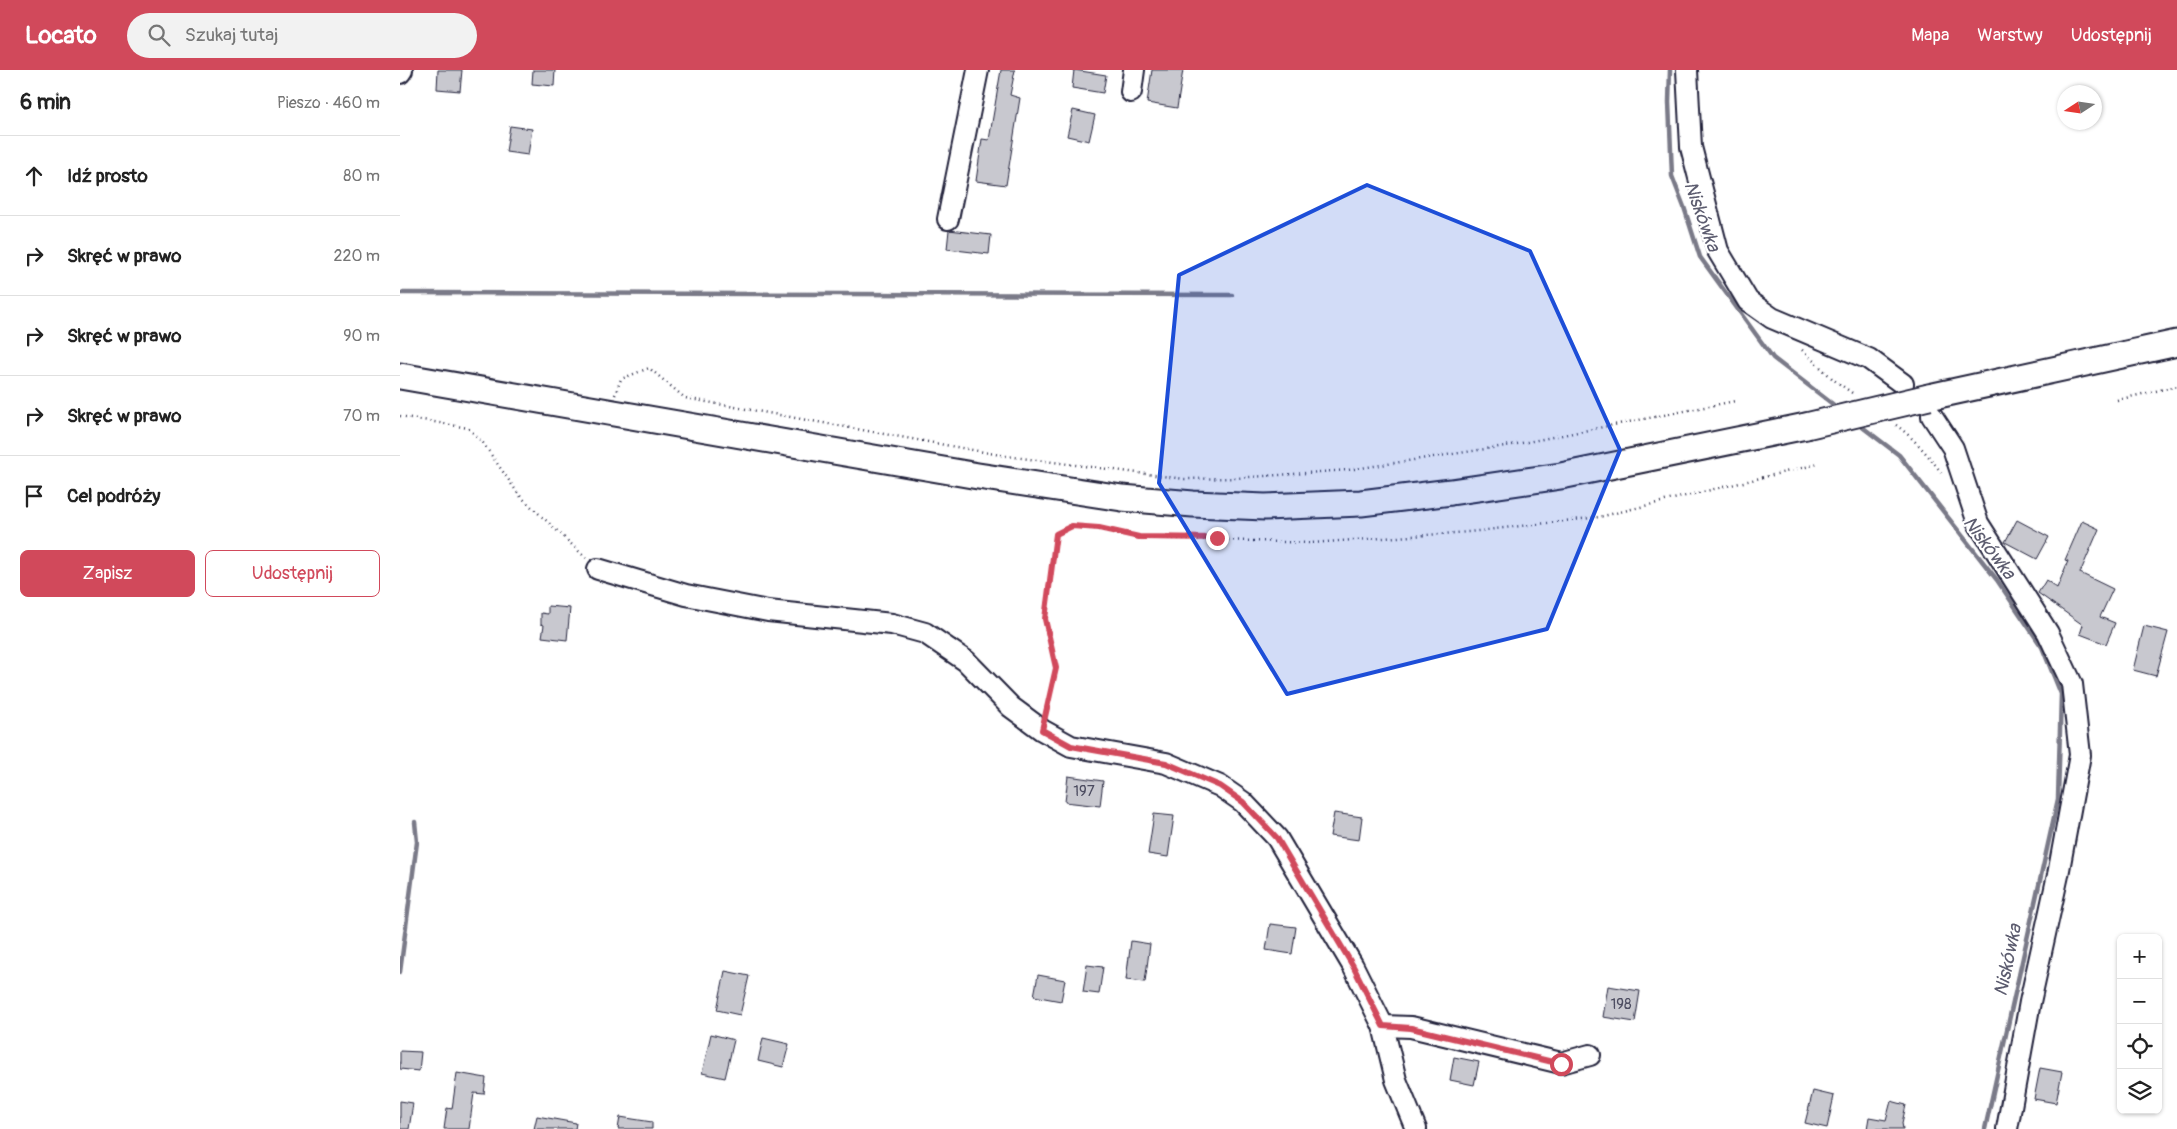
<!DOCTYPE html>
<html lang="pl">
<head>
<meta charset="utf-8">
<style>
  :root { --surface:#fff; --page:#f2f2f2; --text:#222; --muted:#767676; --line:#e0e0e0; --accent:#d1495b }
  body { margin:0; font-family:Pangolin,sans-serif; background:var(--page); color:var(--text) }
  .controls { position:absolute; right:15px; bottom:15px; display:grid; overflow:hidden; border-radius:8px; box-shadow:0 1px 4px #0004 }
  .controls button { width:45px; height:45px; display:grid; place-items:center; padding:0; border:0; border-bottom:1px solid var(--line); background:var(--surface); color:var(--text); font:25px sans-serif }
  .compass { position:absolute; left:1657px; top:15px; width:45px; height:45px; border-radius:50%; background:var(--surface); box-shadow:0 1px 4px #0004; rotate:258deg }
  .stop { position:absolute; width:15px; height:15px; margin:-11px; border:4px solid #d1495b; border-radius:50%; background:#fff }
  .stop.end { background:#d1495b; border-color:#fff; box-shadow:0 1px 5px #0008 }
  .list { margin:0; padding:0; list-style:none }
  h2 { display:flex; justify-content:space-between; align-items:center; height:65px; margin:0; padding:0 20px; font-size:21px }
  h2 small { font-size:16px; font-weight:400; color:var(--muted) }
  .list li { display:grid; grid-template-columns:32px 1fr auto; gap:15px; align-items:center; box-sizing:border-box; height:80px; padding:0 20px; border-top:1px solid var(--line) }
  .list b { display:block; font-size:19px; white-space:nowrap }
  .list em { font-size:16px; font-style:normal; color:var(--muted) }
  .actions { display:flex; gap:10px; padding:15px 20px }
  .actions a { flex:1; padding:11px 0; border:1px solid var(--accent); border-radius:8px; text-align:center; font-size:18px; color:var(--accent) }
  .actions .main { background:var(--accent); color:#fff }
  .icon { flex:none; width:28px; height:28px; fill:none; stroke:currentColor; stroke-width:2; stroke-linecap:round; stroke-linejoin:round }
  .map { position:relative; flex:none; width:1777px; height:1059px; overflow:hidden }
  header { display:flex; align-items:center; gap:30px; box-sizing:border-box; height:70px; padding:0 25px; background:var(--accent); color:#fff }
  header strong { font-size:24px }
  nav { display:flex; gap:28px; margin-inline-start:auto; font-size:18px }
  .search { width:350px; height:45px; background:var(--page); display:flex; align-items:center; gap:12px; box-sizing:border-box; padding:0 18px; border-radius:28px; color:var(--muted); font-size:19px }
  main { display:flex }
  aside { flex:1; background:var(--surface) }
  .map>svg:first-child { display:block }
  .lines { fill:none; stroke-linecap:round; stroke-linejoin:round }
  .stream { stroke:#7a7a88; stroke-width:4.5 }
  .building { fill:#c8c8cf; stroke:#22223b }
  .minor-casing { stroke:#22223b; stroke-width:24 }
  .major-casing { stroke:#22223b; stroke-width:29 }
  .path { stroke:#22223b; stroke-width:2.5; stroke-dasharray:1 4; stroke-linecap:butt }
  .minor { stroke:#fff; stroke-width:20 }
  .major { stroke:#fff; stroke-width:25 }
  .major-bridge-casing { stroke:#22223b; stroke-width:29; stroke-linecap:butt }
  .major-bridge { stroke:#fff; stroke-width:25 }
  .route { stroke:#d1495b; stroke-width:6 }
  .marked { fill:#1d4ed8; fill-opacity:0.2; stroke:#1d4ed8; stroke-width:4; stroke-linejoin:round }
  .labels { text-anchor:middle; stroke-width:4.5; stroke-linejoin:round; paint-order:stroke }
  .number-label { font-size:15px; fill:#4c4c60 }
  .water-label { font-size:19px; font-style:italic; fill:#5c5c6f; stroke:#fff }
</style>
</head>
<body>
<header>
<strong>Locato</strong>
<div class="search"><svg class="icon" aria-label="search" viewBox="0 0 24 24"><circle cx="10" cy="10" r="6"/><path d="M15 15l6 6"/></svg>Szukaj tutaj</div>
<nav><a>Mapa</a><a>Warstwy</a><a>Udostępnij</a></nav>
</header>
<main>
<aside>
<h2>6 min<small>Pieszo · 460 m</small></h2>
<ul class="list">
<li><svg class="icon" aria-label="ahead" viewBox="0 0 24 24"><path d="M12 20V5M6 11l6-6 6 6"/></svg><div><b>Idź prosto</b></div><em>80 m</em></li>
<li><svg class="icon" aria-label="right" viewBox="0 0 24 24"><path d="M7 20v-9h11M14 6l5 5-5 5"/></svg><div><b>Skręć w prawo</b></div><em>220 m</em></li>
<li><svg class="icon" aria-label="right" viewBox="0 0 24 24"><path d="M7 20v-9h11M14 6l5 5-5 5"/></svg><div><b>Skręć w prawo</b></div><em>90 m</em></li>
<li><svg class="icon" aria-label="right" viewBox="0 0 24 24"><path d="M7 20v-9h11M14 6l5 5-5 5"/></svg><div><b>Skręć w prawo</b></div><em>70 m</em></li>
<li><svg class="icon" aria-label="arrive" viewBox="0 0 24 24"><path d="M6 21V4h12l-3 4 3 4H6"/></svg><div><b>Cel podróży</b></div></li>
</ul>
<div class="actions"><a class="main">Zapisz</a><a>Udostępnij</a></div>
</aside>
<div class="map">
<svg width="1777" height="1059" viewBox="0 0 1777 1059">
  <rect width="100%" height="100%" fill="#fff"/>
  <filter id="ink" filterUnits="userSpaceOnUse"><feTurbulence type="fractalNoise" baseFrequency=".02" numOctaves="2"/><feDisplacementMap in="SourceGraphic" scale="10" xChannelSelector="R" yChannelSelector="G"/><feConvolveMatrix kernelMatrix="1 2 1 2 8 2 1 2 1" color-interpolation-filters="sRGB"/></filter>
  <g filter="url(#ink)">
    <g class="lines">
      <g class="stream">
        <polyline points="1270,0 1269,32 1272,106 1284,137 1300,187 1373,288 1439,339"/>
        <polyline points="0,223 832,225"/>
        <polyline points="1457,353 1499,385 1597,510 1642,577 1661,624 1658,729 1585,1059"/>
        <polyline points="0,902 17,772 15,752"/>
      </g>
    </g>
    <g class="building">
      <polygon points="38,0 62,0 60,21 37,19"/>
      <polygon points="133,0 155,0 154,16 132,14"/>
      <polygon points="601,0 615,0 610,25 620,28 606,115 576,111 582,69 589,70"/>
      <polygon points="674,0 706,5 703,23 672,18"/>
      <polygon points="752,0 783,0 777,38 747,33"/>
      <polygon points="673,40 695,45 689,71 667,66"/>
      <polygon points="110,56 132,59 128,85 106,82"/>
      <polygon points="549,160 591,165 589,184 547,179"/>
      <polygon points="1617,450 1649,467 1637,489 1605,472"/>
      <polygon points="1682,451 1699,459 1680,503 1713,519 1700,547 1715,553 1706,574 1680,564 1683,555 1638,523 1646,510 1657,518 1668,491 1665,490"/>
      <polygon points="148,536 170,538 167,570 142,567 144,555 141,554 141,543 148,544"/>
      <polygon points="1744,556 1768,562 1756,606 1733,600"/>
      <polygon points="668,706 703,711 700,736 665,732"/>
      <polygon points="934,743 962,747 959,770 930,766"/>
      <polygon points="754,744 774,746 768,787 748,784"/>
      <polygon points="870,854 896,857 892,884 866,880"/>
      <polygon points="731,871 750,874 745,912 726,910"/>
      <polygon points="687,895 703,897 699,924 683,922"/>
      <polygon points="325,901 349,906 340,945 317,940"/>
      <polygon points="638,905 665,910 661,931 634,926"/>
      <polygon points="1208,916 1240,921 1235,952 1203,947"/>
      <polygon points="311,964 334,970 325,1008 302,1003"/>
      <polygon points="363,968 389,974 383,997 358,991"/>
      <polygon points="0,981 21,982 19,1001 0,999"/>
      <polygon points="1054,987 1079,992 1074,1015 1050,1010"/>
      <polygon points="1640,998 1662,1002 1656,1033 1634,1029"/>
      <polygon points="57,1003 86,1008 84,1024 74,1023 69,1059 44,1059 47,1038 52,1039"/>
      <polygon points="1413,1021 1434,1026 1427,1058 1405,1053"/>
      <polygon points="0,1031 13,1033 9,1059 0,1059"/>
      <polygon points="1491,1031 1506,1035 1502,1053 1503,1059 1467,1059 1469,1047 1486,1050"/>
      <polygon points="137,1046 176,1053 175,1059 134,1059"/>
      <polygon points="220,1047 252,1052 252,1059 218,1059"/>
    </g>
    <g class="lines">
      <g class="minor-casing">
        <g id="minor">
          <polyline points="1287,0 1291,77 1318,181 1348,231 1372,248 1469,289 1503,314"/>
          <polyline points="0,3 2,0"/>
          <polyline points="731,22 734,0"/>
          <polyline points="548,149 578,0"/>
          <polyline points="1532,346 1553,378 1578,453 1648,563 1672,614 1680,685 1658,805 1630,932 1607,1059"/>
          <polyline points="198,499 286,525 368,541 492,554 525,563 566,591 611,637 642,660 671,676 766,693 820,716 843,732 877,768 953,896 983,956 996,1010 1016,1059"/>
          <polyline points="983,956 1011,957 1161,993 1190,985"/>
        </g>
      </g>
      <g class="major-casing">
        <g id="major">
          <polyline points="0,306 578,406 722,428 793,434 865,437 961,433 1051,422 1161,406 1406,356"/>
          <polyline points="1529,327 1777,273"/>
        </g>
      </g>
      <g class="path">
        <polyline points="1402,280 1434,310 1455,325"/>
        <polyline points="215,325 221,309 249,298 285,328 606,386 785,409 837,408 948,400 1112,375 1335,331"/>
        <polyline points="1717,330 1777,316"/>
        <polyline points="0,346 68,358 83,373 119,425 186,488"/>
        <path d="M1496 355C1514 368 1530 387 1543 405"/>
        <polyline points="646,641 656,598 645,549 656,464 672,456 699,459 739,467 911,473 1069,462 1199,447 1418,394"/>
      </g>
      <use href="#minor" class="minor"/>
      <use href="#major" class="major"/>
      <g class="major-bridge-casing">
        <polyline id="major-bridge" points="1406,356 1529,327"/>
      </g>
      <use href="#major-bridge" class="major-bridge"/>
    </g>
  </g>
  <g class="lines" filter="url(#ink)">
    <polyline class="route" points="817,468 739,467 699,458 672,456 656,464 645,549 656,598 642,660 671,676 766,693 820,716 843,732 877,768 953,896 983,956 1011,958 1161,994"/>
  </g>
  <path class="marked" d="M967 115 1130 181 1220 380 1147 559 887 624 759 413 779 205Z"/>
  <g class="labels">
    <g class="number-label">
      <text x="684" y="726">197</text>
      <text x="1221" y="939">198</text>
    </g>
    <g class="water-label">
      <text transform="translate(1303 146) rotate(70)" y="7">Niskówka</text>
      <text transform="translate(1590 477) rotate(53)" y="7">Niskówka</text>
      <text transform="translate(1607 890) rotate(-78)" y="7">Niskówka</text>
    </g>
  </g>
</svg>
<div class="controls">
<button>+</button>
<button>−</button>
<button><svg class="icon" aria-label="locate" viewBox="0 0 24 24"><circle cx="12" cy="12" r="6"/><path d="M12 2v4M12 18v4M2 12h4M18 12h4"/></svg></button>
<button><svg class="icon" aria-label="layers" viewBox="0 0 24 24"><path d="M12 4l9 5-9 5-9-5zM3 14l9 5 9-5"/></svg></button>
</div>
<svg class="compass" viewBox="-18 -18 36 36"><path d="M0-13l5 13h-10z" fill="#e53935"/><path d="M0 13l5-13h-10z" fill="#767676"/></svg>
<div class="stop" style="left:1161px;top:994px"></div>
<div class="stop end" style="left:817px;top:468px"></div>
</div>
</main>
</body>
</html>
